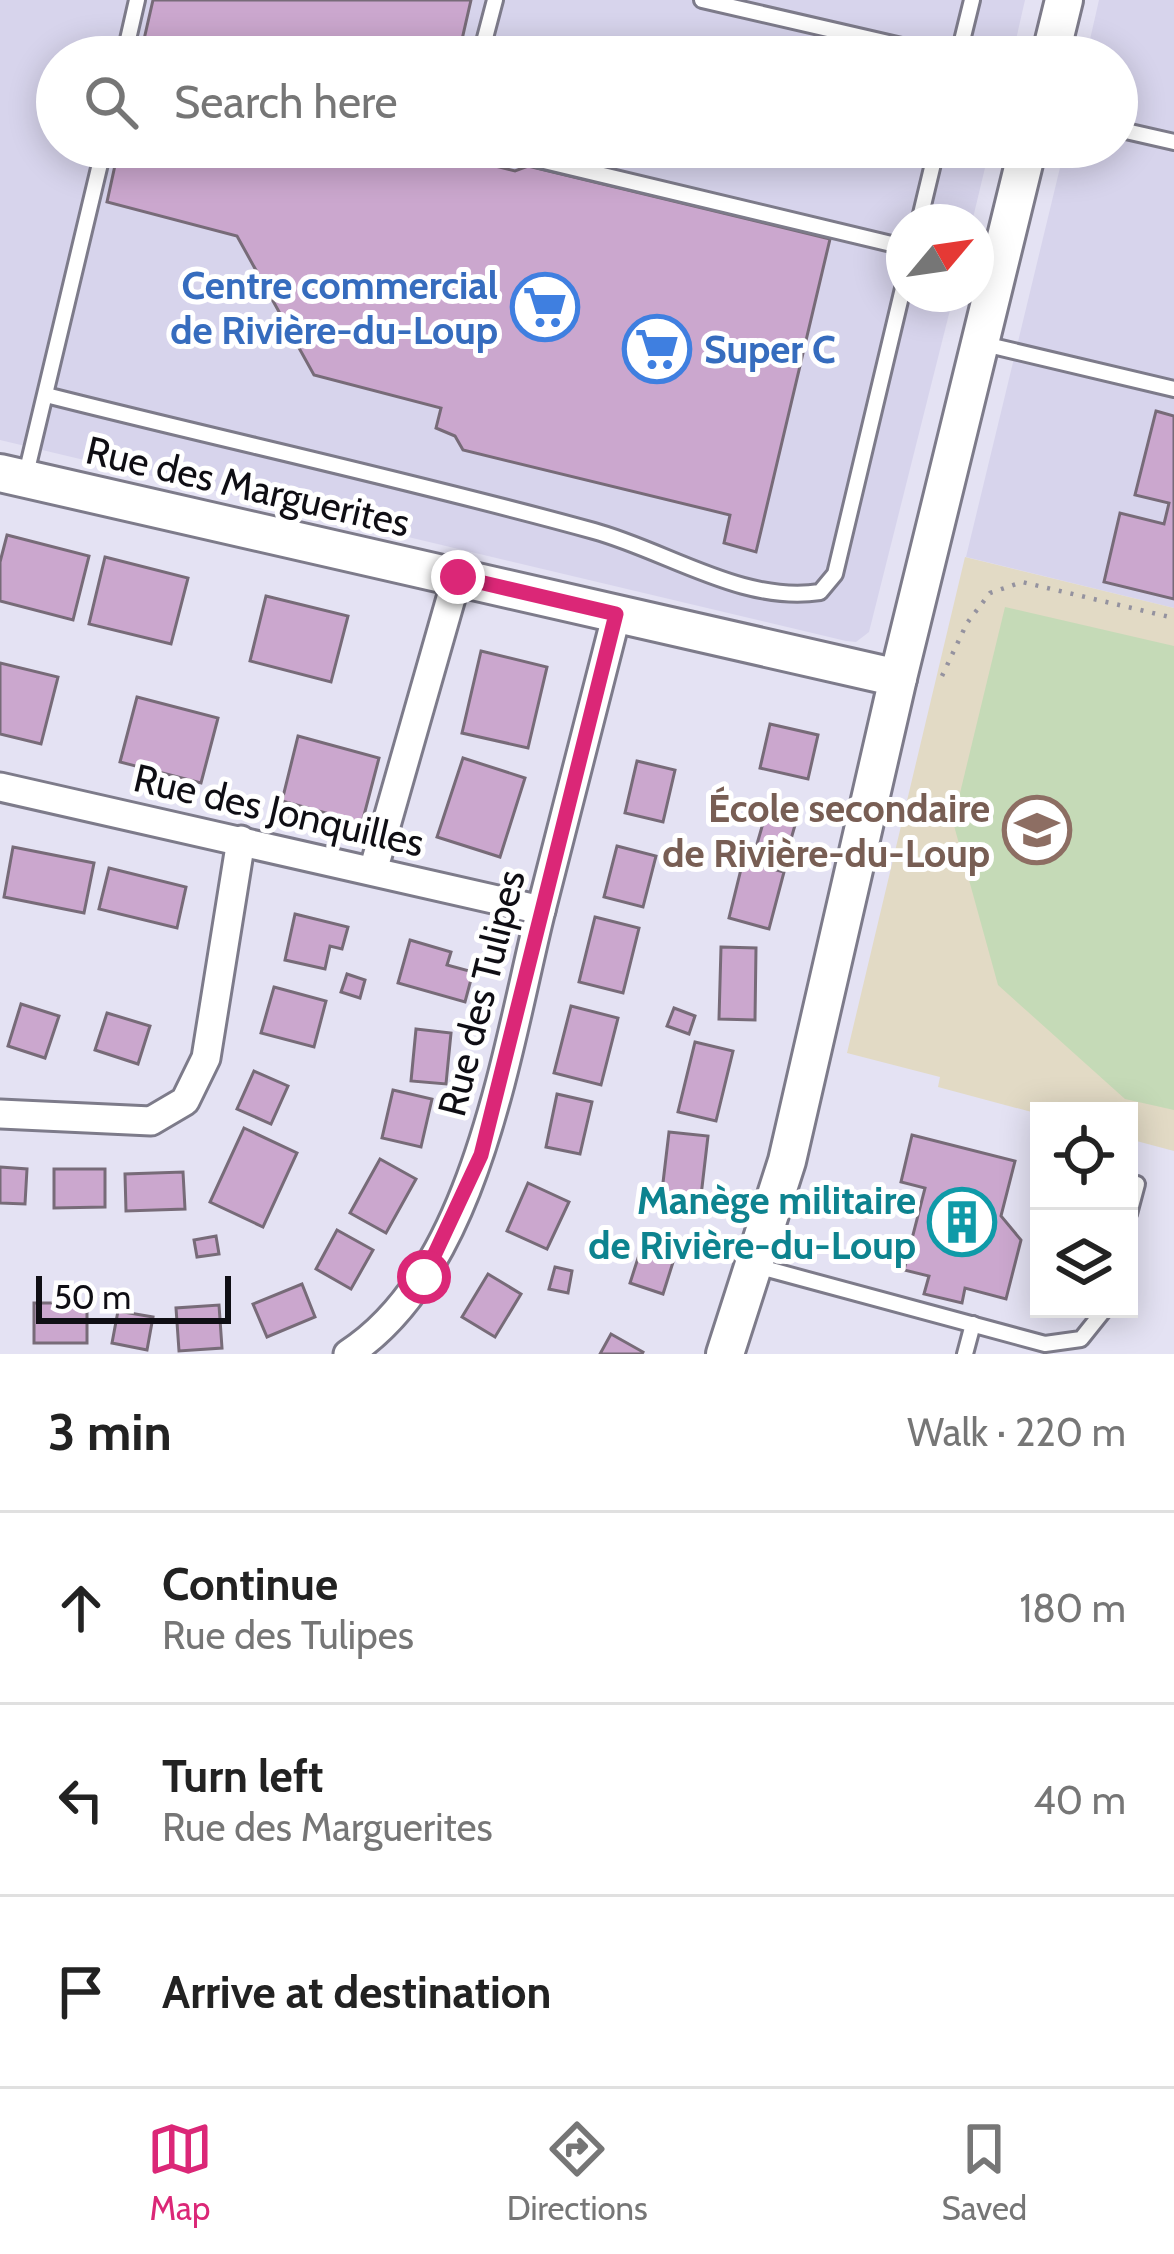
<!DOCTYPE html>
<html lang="en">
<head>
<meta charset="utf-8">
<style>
  :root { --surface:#fff; --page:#f6f6f6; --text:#222; --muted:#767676; --line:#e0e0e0; --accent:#db2777 }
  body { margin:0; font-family:Cabin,sans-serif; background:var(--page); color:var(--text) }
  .controls { position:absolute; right:36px; bottom:36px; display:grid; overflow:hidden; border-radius:0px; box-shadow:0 6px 30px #0003 }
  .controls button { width:108px; height:108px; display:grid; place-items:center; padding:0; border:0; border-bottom:3px solid var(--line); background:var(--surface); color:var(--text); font:60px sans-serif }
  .compass { position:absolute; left:886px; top:204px; width:108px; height:108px; border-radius:50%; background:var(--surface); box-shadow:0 6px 30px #0003; rotate:61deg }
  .scale { position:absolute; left:36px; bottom:30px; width:195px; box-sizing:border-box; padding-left:12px; border:6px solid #0f0e14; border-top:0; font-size:33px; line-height:42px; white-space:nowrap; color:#0f0e14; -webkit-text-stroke:9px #fff; paint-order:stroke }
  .stop { position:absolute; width:36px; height:36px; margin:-27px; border:9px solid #db2777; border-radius:50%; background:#fff }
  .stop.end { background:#db2777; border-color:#fff; box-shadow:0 3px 12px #0008 }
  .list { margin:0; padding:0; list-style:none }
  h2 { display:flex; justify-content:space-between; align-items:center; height:156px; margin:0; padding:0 48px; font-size:51px }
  h2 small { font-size:39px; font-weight:400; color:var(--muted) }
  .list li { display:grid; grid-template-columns:78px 1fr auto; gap:36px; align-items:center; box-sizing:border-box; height:192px; padding:0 48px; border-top:3px solid var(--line) }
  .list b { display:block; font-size:45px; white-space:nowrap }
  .list p { margin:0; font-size:39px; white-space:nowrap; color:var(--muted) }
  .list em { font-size:39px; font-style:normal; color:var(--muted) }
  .icon { flex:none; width:66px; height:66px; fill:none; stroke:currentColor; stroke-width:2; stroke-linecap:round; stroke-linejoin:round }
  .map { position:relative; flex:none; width:1174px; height:1354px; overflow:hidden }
  .search { position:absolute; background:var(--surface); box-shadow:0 6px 30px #0003; left:36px; right:36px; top:36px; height:132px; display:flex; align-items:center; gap:30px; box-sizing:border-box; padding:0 42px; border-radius:66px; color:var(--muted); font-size:45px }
  .sheet { height:732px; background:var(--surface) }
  nav { display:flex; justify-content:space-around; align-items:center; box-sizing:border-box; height:168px; border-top:3px solid var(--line); background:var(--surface); font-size:33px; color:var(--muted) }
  nav a { display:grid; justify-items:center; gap:6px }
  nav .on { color:var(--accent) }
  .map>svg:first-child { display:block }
  .built { fill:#d7d4ec }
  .education { fill:#e2dac5 }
  .green { fill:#c5dab7 }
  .building { fill:#cba7ce; stroke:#776b78; stroke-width:3 }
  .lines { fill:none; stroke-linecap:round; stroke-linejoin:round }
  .lane-casing { stroke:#7d7b8a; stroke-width:20 }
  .street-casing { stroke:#7d7b8a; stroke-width:33 }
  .secondary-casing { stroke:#7d7b8a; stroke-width:42 }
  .path { stroke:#94929f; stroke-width:4.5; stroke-dasharray:3 9; stroke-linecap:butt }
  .lane { stroke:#fff; stroke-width:14 }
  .street { stroke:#fff; stroke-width:27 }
  .secondary { stroke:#fff; stroke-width:36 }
  .route { stroke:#db2777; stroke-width:15 }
  .labels { text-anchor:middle; stroke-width:10; stroke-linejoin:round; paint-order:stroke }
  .shop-label { font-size:39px; font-weight:bold; fill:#366cbe; stroke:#fff; text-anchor:end }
  .street-label { font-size:39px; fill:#0f0e14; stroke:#fff }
  .education-label { font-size:39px; font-weight:bold; fill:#785e54; stroke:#fff; text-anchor:end }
  .culture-label { font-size:39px; font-weight:bold; fill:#0d838f; stroke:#fff; text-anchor:end }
</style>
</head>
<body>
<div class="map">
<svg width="1174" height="1354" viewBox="0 0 1174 1354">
  <rect width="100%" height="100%" fill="#e4e2f3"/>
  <g class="built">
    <polygon points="0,0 1025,0 1012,57 57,57 57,147 990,147 972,222 904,222 904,294 954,294 869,632 856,642 846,641 0,440"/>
    <polygon points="1099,0 1174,0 1174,608 966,557 1065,147 1117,147 1117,57 1086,57"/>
  </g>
  <polygon class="education" points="965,557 1174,608 1174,1151 1129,1139 1129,1111 1039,1111 1039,1114 938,1087 940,1077 847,1053"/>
  <polygon class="green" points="1005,607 1174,646 1174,1110 1125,1099 998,985 953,822"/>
  <g class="building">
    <polygon points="153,0 471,0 458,57 140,57"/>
    <polygon points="119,147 481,147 491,165 515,171 528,166 830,239 756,552 724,543 730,515 463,450 455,436 436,428 441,408 314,375 237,236 107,202"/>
    <polygon points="1156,411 1174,416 1174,599 1104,582 1120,513 1164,524 1169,503 1135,495"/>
    <polygon points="7,535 89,556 73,620 0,601 0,562"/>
    <polygon points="105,557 188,578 171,644 89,624"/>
    <polygon points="266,596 348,616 331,682 250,661"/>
    <polygon points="481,651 547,667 528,748 462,733"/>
    <polygon points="0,663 58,677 41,744 0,734"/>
    <polygon points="137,697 218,718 201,783 120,762"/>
    <polygon points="770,724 818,735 808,779 760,768"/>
    <polygon points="298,736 379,758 362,823 282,801"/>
    <polygon points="463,758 525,778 500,857 437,837"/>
    <polygon points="637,761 675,770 663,822 625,813"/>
    <polygon points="770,799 800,808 787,853 757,844"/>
    <polygon points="617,846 656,856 643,907 604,897"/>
    <polygon points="13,847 94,863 84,913 4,897"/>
    <polygon points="743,861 784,872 769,929 729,918"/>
    <polygon points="109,868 186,887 177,928 99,909"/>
    <polygon points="295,914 348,927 342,949 330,946 325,969 285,960"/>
    <polygon points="595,917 639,928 623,993 579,982"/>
    <polygon points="410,940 451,952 447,965 473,972 465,1002 398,983"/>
    <polygon points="721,947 756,948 755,1020 719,1019"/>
    <polygon points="347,974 365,980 360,998 341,992"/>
    <polygon points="274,987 326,1001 314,1047 261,1033"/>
    <polygon points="21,1004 59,1016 45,1058 8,1046"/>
    <polygon points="571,1006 618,1018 601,1085 554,1073"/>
    <polygon points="674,1008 695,1016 689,1034 667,1026"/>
    <polygon points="107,1013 150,1026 138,1064 95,1050"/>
    <polygon points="416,1029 451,1033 446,1084 411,1081"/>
    <polygon points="695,1042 733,1051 716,1121 678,1112"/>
    <polygon points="254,1071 288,1086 271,1124 237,1109"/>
    <polygon points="393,1090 432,1099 421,1147 382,1138"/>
    <polygon points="557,1094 592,1102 580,1154 546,1147"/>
    <polygon points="244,1128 297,1153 263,1227 210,1202"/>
    <polygon points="669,1132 708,1136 699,1213 660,1208"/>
    <polygon points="912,1135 1015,1161 1001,1216 1021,1240 1006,1299 965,1288 962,1303 924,1294 929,1276 904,1270 925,1188 901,1182"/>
    <polygon points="380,1159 416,1179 386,1233 350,1213"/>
    <polygon points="0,1167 27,1169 25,1204 0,1203"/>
    <polygon points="54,1169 105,1169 105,1207 54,1208"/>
    <polygon points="183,1172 185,1209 126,1211 125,1174"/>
    <polygon points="528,1183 569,1202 547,1249 507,1231"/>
    <polygon points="337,1230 373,1250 351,1289 316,1269"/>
    <polygon points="647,1230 680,1240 663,1294 630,1283"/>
    <polygon points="216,1236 219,1254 197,1257 194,1240"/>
    <polygon points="555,1267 572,1271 568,1293 549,1289"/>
    <polygon points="488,1274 521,1294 495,1337 462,1317"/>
    <polygon points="302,1284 315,1317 267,1337 253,1304"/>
    <rect x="34" y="1303" width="53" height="40"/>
    <polygon points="219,1305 222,1348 179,1351 176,1308"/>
    <polygon points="118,1311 153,1317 147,1350 112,1343"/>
    <polygon points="611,1334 643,1352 642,1354 600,1354"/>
  </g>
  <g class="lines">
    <g class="lane-casing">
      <g id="lane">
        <polyline points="702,0 906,47 923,57"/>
        <polyline points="124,57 137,0"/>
        <polyline points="480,57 495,0"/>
        <polyline points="958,57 972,0"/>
        <polyline points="1117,129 1174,142"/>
        <polyline points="509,147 540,160 904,247"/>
        <polyline points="919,222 937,147"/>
        <polyline points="984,344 1174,389"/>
        <path d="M46 395C228 441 413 481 594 531 667 551 743 604 820 592L835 574 904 284"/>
        <polyline points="26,474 104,147"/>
        <polyline points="1129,1214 1137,1184"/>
        <polyline points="756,1266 1045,1344 1081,1339 1105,1309"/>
        <polyline points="965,1354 973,1324"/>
      </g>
    </g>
    <g class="street-casing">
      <g id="street">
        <polyline points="0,787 541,910"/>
        <polyline points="373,871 457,577"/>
        <polyline points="0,1114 151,1121 185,1101 206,1058 241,840"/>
        <path d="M348 1354C475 1272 506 1052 540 914 565 814 591 714 617 613"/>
      </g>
    </g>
    <g class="secondary-casing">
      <g id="secondary">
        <polyline points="1050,57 1064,0"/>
        <polyline points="0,473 898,678"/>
        <polyline points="725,1354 787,1161 898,678 1028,147"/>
      </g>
    </g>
    <polyline class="path" points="942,676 967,623 990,593 1022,582 1174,618"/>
    <use href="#lane" class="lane"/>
    <use href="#street" class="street"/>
    <use href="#secondary" class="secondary"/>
  </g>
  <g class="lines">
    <polyline class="route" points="424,1277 481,1155 616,614 458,577"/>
  </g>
  <defs>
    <g id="supermarket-ring" transform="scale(3.45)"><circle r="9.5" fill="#fff" stroke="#3f7fe0" stroke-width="1.5"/><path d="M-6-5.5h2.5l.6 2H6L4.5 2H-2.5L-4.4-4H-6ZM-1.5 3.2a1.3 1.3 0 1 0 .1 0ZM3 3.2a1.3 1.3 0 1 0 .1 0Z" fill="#3f7fe0"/></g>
    <g id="school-ring" transform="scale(3.45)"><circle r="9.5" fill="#fff" stroke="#8d6e63" stroke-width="1.5"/><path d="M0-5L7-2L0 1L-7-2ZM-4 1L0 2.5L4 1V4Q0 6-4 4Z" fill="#8d6e63"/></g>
    <g id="building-ring" transform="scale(3.45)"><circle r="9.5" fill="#fff" stroke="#0f9aa8" stroke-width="1.5"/><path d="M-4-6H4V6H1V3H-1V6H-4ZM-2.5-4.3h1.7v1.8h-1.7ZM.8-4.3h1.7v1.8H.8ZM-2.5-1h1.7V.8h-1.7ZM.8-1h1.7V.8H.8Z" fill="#0f9aa8"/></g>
  </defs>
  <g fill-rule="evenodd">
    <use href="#supermarket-ring" x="545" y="307"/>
    <use href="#supermarket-ring" x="657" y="349"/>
    <use href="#school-ring" x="1037" y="830"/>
    <use href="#building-ring" x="962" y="1222"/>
  </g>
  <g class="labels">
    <g class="shop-label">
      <text x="498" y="299">Centre commercial<tspan x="498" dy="45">de Rivière-du-Loup</tspan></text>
      <text x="704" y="363" text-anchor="start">Super C</text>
    </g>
    <g class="street-label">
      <text transform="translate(248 486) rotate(13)" y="14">Rue des Marguerites</text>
      <text transform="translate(279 810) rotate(13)" y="14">Rue des Jonquilles</text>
      <text transform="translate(481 993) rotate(-76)" y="14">Rue des Tulipes</text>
    </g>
    <g class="education-label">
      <text x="990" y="822">École secondaire<tspan x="990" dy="45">de Rivière-du-Loup</tspan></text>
    </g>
    <g class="culture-label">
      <text x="916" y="1214">Manège militaire<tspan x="916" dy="45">de Rivière-du-Loup</tspan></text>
    </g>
  </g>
</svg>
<div class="controls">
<button><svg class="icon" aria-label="locate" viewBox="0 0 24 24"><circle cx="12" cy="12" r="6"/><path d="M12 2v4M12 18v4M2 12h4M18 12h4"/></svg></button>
<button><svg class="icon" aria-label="layers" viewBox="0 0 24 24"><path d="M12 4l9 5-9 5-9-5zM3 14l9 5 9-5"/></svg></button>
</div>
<svg class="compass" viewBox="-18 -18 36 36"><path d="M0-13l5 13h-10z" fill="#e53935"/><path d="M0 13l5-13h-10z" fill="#767676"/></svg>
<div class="scale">50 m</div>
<div class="stop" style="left:424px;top:1277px"></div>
<div class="stop end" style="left:458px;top:577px"></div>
<div class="search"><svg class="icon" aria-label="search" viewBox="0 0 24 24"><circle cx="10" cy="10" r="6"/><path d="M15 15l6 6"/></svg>Search here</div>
</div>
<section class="sheet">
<h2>3 min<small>Walk · 220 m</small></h2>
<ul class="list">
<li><svg class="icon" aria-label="ahead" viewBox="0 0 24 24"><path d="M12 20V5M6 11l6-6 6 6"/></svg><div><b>Continue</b><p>Rue des Tulipes</p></div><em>180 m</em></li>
<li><svg class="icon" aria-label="left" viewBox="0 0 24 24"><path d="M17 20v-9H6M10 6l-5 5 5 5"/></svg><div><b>Turn left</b><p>Rue des Marguerites</p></div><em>40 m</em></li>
<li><svg class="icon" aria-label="arrive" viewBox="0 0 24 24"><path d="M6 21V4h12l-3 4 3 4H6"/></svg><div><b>Arrive at destination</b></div></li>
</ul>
</section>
<nav>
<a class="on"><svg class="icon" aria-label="map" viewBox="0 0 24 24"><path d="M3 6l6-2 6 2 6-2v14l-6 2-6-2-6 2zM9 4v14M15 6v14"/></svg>Map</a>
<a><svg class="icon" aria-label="directions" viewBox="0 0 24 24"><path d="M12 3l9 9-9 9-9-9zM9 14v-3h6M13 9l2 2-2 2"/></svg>Directions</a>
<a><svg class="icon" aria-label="saved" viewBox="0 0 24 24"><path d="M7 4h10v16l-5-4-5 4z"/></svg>Saved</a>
</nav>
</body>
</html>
